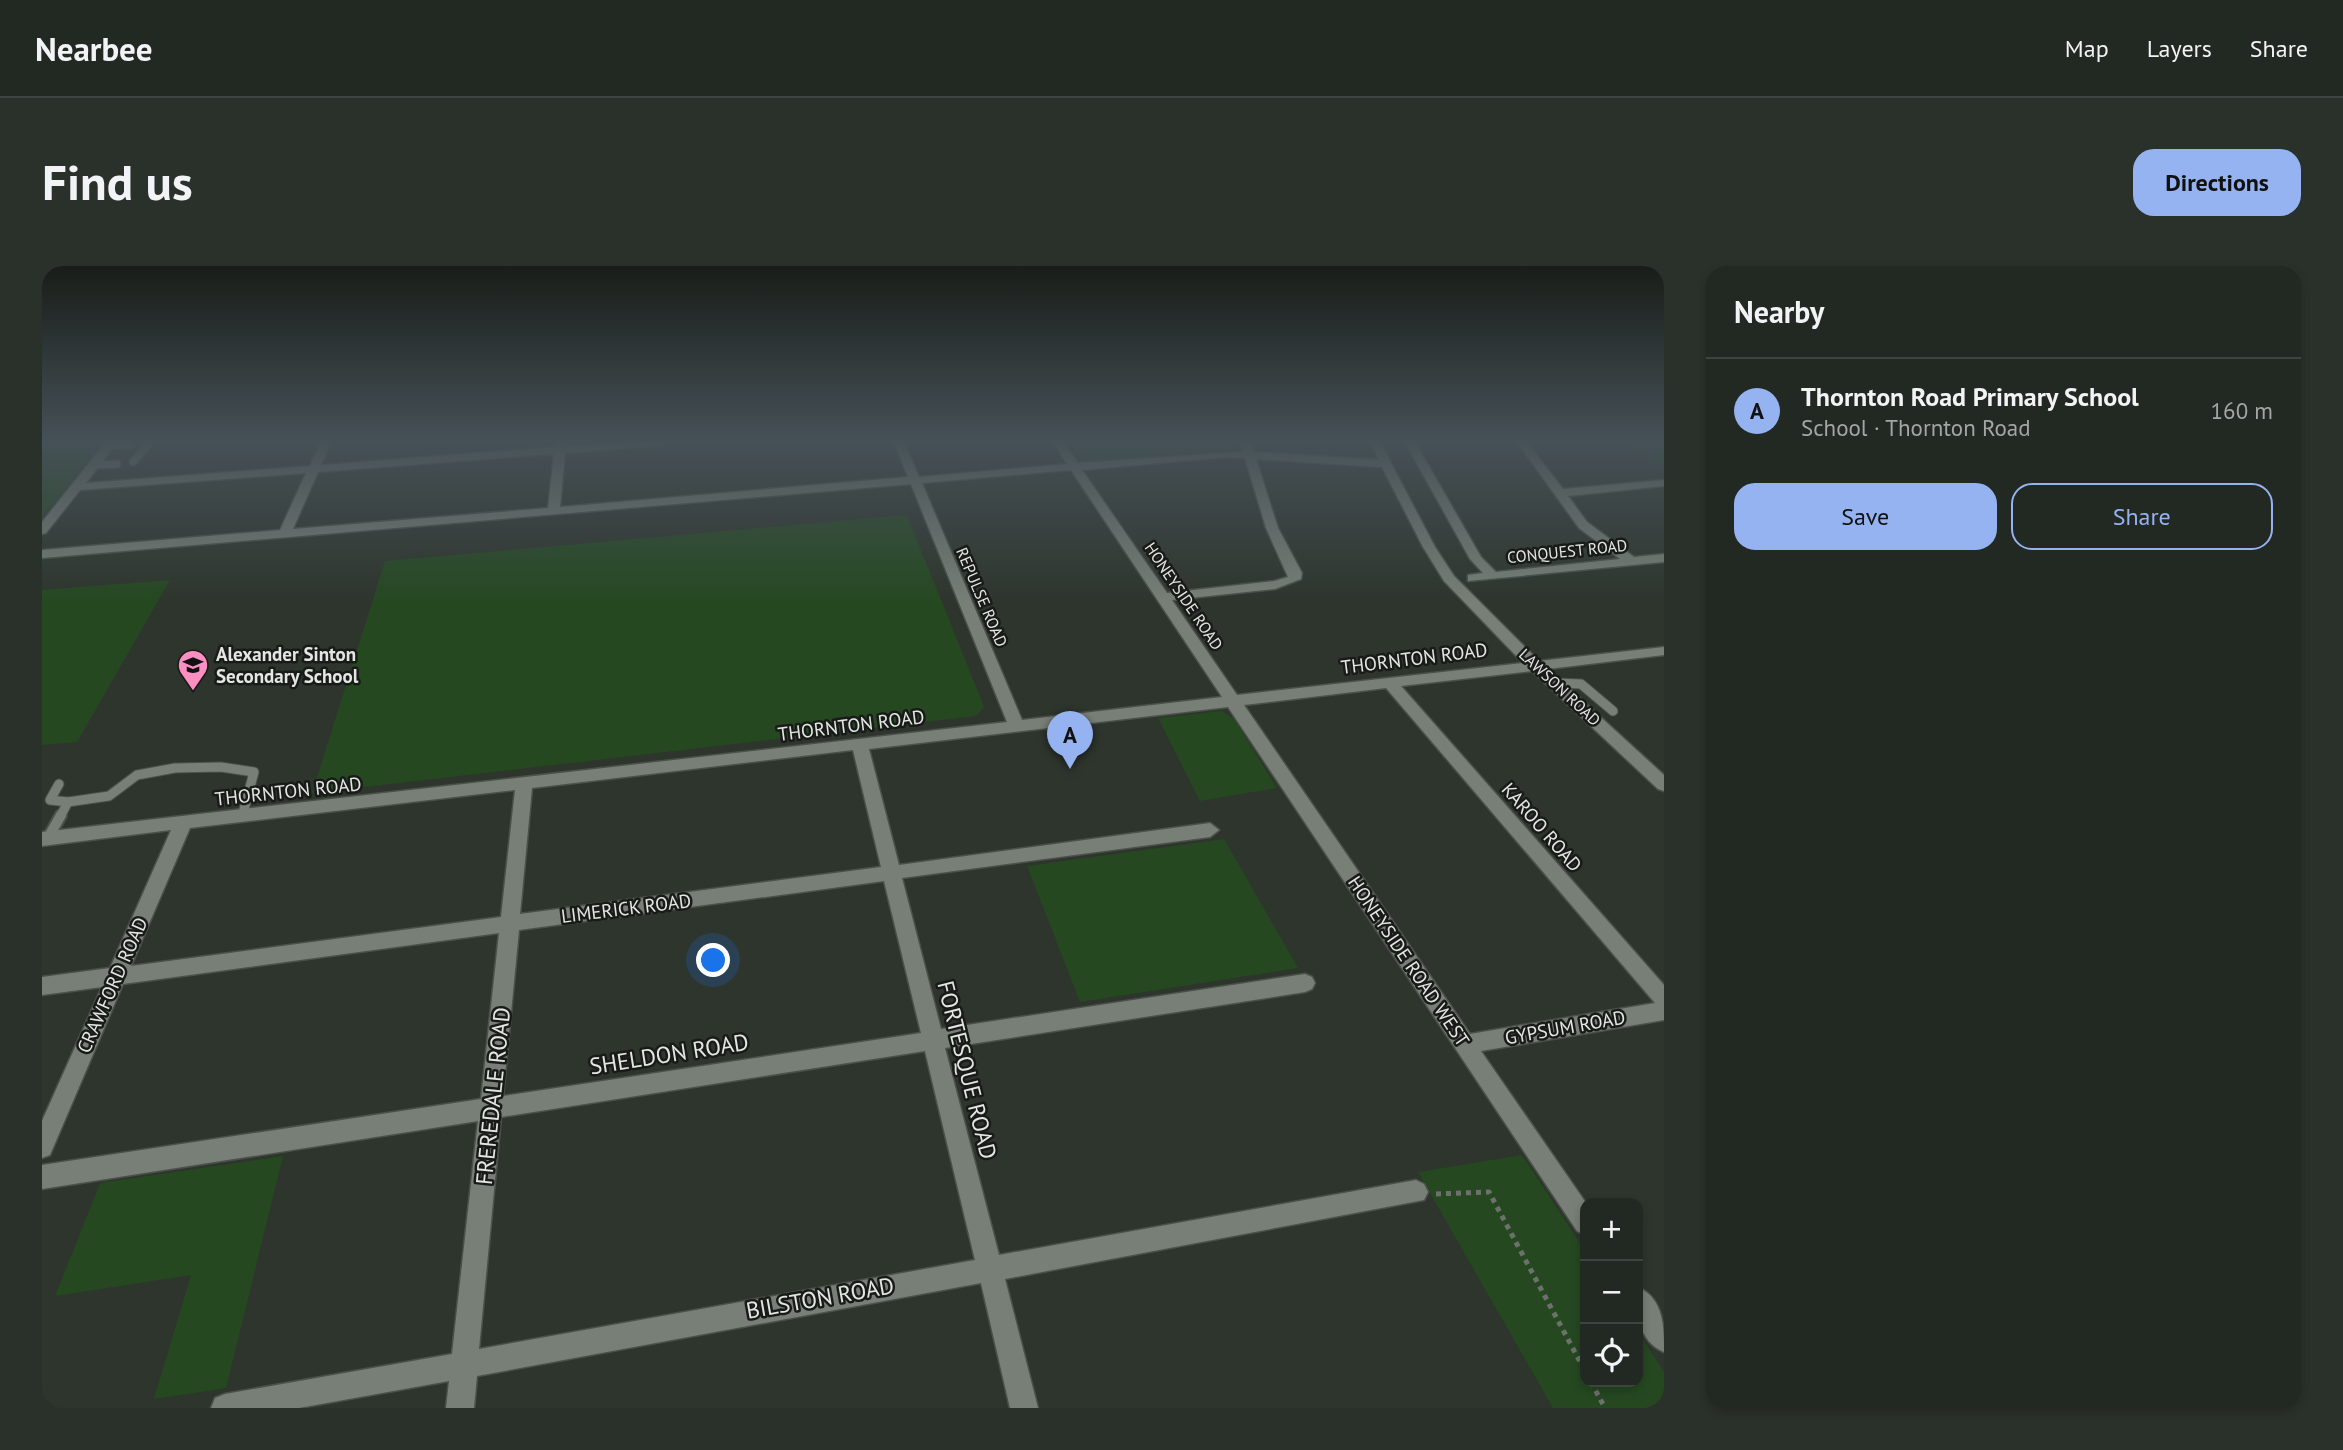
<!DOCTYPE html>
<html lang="en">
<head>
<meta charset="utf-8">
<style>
  :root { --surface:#222822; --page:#2a302a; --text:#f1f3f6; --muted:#a2a6a5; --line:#3f4440; --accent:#95b2f1 }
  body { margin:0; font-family:"PT Sans",sans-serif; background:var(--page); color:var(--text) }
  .controls { position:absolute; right:21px; bottom:21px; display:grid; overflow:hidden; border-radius:14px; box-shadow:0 4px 10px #0003 }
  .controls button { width:63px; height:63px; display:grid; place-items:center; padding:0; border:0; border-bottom:2px solid var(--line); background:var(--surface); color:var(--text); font:35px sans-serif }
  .you { position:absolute; left:672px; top:695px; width:24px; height:24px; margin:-18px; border:5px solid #fff; border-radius:50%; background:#1a73e8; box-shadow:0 0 0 10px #1a73e833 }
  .badge { display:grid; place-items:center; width:46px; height:46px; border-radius:50%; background:var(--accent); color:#111; font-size:23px; font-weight:700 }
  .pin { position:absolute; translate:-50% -58px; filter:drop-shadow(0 2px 4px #0008) }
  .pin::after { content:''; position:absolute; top:37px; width:24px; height:21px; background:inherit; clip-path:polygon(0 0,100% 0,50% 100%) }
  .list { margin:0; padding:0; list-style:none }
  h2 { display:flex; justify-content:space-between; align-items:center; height:91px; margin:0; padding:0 28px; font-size:30px }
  h2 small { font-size:23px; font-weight:400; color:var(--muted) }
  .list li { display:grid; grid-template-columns:46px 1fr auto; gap:21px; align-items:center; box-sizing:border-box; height:105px; padding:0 28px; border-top:2px solid var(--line) }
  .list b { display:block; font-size:26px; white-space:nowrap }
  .list p { margin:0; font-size:23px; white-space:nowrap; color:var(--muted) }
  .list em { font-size:23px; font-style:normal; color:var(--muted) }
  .actions { display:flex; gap:14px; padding:21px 28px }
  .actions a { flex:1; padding:16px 0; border:2px solid var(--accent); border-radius:21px; text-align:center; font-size:24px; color:var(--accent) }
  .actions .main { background:var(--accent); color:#111 }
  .icon { flex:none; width:38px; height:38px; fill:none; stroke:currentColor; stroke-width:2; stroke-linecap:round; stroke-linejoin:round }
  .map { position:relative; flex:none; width:1622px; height:1142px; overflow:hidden; border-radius:21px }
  header { display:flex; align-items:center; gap:42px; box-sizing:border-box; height:98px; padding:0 35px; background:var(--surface); border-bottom:2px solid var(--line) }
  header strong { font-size:33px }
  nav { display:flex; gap:38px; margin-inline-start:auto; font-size:24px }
  .intro { display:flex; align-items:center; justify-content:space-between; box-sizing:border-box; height:168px; padding:0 42px }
  h1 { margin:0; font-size:49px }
  .button { padding:18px 32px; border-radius:21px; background:var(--accent); color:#111; font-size:24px; font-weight:700 }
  main { display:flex; gap:42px; padding:0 42px }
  aside { flex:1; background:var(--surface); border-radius:21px; box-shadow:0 4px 10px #0003 }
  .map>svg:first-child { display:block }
  .green { fill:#254821 }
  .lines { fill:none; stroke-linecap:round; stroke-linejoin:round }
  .service-far2-casing { stroke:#4b514a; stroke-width:10 }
  .service-far1-casing { stroke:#4b514a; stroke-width:11 }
  .service-casing { stroke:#4b514a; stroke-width:14 }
  .minor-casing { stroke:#4b514a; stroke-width:3 }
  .path { stroke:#6c726b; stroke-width:5; stroke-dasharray:5 5; stroke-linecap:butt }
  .service-far2 { stroke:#777f76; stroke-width:7 }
  .service-far1 { stroke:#777f76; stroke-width:9 }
  .service { stroke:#777f76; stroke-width:10 }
  .minor { fill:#777f76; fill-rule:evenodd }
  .labels { text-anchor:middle; stroke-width:5; stroke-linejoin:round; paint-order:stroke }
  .far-street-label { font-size:16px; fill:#e3e7e2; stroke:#181b18 }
  .poi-label { font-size:19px; font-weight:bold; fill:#e3e7e2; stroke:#181b18; text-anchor:start }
  .street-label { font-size:19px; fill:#e3e7e2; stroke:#181b18 }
  .near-street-label { font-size:23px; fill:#e3e7e2; stroke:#181b18 }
</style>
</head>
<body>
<header>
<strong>Nearbee</strong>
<nav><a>Map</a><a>Layers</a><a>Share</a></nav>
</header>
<div class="intro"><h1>Find us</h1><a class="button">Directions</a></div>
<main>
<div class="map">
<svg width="1622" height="1142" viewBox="0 0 1622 1142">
  <rect width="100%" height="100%" fill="#2e352d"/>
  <g class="green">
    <polygon points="0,176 61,176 0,251"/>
    <polygon points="1028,176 1193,176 1194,178 1187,183 1051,194 1039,192"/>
    <polygon points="1583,176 1622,176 1622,201"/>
    <polygon points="865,249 942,441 934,450 270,527 343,295"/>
    <polygon points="128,314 35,476 0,479 0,324"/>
    <polygon points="1180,445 1192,453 1235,522 1158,535 1116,452"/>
    <polygon points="1182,573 1256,702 1038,736 985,600"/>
    <polygon points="1480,889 1543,985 1543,1116 1596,1116 1596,1066 1622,1106 1622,1142 1511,1142 1376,906"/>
    <polygon points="241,890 184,1122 112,1133 149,1009 13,1030 58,917"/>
  </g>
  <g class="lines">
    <g class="service-far2-casing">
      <g id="service-far2">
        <polyline points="67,180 89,178"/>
        <polyline points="91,196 108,176"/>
        <polyline points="51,199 75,198"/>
      </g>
    </g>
    <g class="service-far1-casing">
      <g id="service-far1">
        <polyline points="1514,417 1539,418 1571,445"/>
        <polyline points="17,518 8,534 26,536"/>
        <polyline points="18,551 26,536 67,530 95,509 133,502 179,501 212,506 200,551"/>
      </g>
    </g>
    <g class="service-casing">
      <polyline id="service" points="6,572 19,549"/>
    </g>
    <g class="minor-casing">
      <g id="minor">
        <path d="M64 176H75L44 217 268 200 279 176H289L279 199 513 181 514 176H524V180L626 176 621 179 523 187 518 241 866 211 852 176H862L877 211 1025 198 1011 176H1021L1036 197 1201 186 1198 176H1208L1212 186 1337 194 1328 176H1338L1393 281 1412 310 1497 395 1622 381V389L1506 403 1622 509V525L1616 523 1490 405 1359 420 1622 719V754L1439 785 1544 937 1543 969 1535 965 1186 441 827 483 857 599 1168 557 1177 564 1168 571 860 612 899 763 1263 708 1270 711 1273 717 1270 723 1263 726 903 782 957 989 1374 914 1382 918 1386 926 1382 934 963 1013 996 1142H968L939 1017 435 1110 432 1142H404L407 1115 257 1142H169L173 1132 183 1128 410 1088 436 855 0 923V899L439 833 457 667 81 718 8 889 0 892V855L60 721 0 729V711L68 702 129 564 0 580V566L965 456 869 218 0 292V284L238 264 264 207 38 224 4 267 0 268V256ZM512 188 506 242 251 263 276 206ZM1185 191 1203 192 1224 262 1246 311 1232 315 1125 327 1040 204ZM1214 193 1340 201 1381 281 1402 315 1481 397 1195 429 1130 334 1233 323 1259 313 1260 307 1236 262ZM1029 204 1180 431 980 454 880 217ZM1344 422 1613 737 1428 768 1202 439ZM811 484 839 601 478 648 490 522ZM473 524 459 651 89 700 148 562ZM842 615 879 767 461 830 477 664ZM883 785 933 994 437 1083 459 851Z"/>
        <polygon points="1363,176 1373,176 1439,291 1454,306 1578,293 1537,262 1475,176 1485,176 1521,223 1622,214 1622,220 1526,230 1545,256 1592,291 1622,288 1622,296 1426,315 1426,309 1441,307 1428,293"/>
        <path d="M1596 1021C1622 1033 1622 1061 1622 1086 1595 1075 1595 1046 1596 1021Z"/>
      </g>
    </g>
    <g class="path">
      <polyline points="1394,928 1447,926 1543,1105"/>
      <polyline points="1549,1116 1563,1142"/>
    </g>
    <use href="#service-far2" class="service-far2"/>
    <use href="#service-far1" class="service-far1"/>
    <use href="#service" class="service"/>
    <use href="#minor" class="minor"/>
  </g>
  <linearGradient id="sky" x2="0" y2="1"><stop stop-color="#191d19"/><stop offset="0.52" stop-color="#465157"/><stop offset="1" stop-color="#465157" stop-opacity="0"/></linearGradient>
  <rect width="1622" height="336" fill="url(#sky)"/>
  <defs>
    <g id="school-pin" transform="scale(1.575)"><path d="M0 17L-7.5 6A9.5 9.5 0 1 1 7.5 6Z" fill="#fc8fc1" stroke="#181b18"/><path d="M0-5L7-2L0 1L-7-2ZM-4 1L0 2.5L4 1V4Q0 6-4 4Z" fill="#111"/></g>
  </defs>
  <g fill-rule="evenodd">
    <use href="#school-pin" x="151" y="399"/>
  </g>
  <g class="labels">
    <g class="far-street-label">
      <text transform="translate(1525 285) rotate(-6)" y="6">CONQUEST ROAD</text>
      <text transform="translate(1142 330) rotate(56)" y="6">HONEYSIDE ROAD</text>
      <text transform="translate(940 331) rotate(67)" y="6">REPULSE ROAD</text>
      <text transform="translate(1518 421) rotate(43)" y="6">LAWSON ROAD</text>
    </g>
    <g class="poi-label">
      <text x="174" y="395">Alexander Sinton<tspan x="174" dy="22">Secondary School</tspan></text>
    </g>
    <g class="street-label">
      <text transform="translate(1372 392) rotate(-7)" y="7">THORNTON ROAD</text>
      <text transform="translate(809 459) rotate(-7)" y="7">THORNTON ROAD</text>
      <text transform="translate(246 525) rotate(-6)" y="7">THORNTON ROAD</text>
      <text transform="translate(1500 561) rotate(49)" y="7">KAROO ROAD</text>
      <text transform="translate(584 642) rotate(-7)" y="7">LIMERICK ROAD</text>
      <text transform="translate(1367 695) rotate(56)" y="7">HONEYSIDE ROAD WEST</text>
      <text transform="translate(70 719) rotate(-66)" y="7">CRAWFORD ROAD</text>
      <text transform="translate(1523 761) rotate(-10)" y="7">GYPSUM ROAD</text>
    </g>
    <g class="near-street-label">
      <text transform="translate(627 788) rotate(-9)" y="8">SHELDON ROAD</text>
      <text transform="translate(925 804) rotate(76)" y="8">FORTESQUE ROAD</text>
      <text transform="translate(451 830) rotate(-84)" y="8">FREREDALE ROAD</text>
      <text transform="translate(778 1032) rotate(-10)" y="8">BILSTON ROAD</text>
    </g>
  </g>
</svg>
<div class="controls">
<button>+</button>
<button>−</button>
<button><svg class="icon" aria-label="locate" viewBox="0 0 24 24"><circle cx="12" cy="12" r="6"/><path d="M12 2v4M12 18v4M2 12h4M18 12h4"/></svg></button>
</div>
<div class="you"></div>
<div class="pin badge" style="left:1028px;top:503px">A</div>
</div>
<aside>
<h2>Nearby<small></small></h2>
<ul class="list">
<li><span class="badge">A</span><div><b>Thornton Road Primary School</b><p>School · Thornton Road</p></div><em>160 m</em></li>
</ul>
<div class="actions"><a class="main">Save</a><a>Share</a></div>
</aside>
</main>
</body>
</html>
